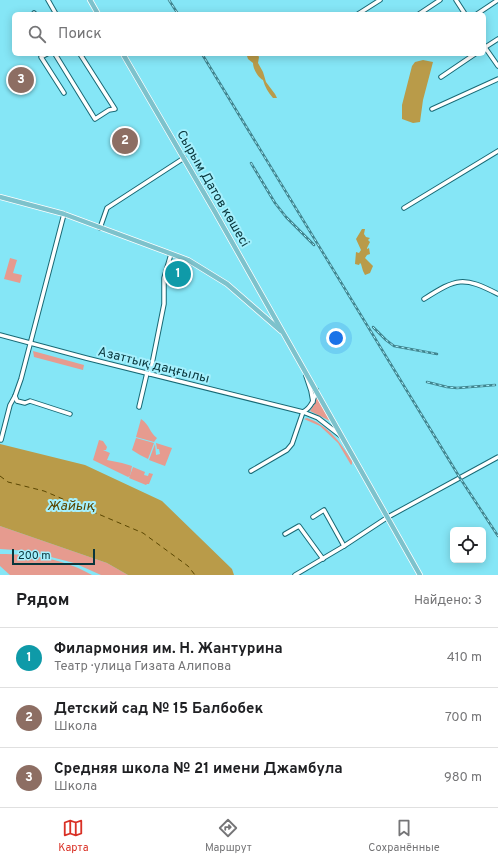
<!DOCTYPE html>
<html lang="ru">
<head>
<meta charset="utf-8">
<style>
  :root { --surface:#fff; --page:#f2f2f2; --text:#202124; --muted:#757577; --line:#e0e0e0; --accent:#d93025 }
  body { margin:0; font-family:Overpass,sans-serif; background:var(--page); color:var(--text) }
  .controls { position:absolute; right:12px; bottom:12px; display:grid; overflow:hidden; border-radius:6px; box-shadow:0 2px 10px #0003 }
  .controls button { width:36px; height:36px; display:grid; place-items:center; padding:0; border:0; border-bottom:1px solid var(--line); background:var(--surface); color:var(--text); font:20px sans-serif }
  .scale { position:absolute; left:12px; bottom:10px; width:83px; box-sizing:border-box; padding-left:4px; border:2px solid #08353b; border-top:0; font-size:11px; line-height:14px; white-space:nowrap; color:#08353b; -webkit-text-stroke:3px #a5f0fd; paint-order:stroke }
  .you { position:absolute; left:336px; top:338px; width:14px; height:14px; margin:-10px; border:3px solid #fff; border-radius:50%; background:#1a73e8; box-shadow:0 0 0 6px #1a73e833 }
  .badge { display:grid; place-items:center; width:26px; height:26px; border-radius:50%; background:var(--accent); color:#fff; font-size:13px; font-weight:700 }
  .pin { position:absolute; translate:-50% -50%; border:2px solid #fff; box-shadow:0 1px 4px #0006 }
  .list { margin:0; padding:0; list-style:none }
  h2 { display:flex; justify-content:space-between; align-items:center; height:52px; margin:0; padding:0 16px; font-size:17px }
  h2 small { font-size:13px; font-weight:400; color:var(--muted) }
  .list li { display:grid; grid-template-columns:26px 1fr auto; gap:12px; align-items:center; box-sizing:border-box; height:60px; padding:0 16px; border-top:1px solid var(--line) }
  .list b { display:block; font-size:15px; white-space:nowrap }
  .list p { margin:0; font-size:13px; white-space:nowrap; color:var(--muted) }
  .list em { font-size:13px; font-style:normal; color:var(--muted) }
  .icon { flex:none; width:22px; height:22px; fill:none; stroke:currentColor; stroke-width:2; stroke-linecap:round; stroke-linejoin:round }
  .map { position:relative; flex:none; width:498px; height:575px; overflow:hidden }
  .search { position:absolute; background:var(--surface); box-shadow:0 2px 10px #0003; left:12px; right:12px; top:12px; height:44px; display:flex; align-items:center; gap:10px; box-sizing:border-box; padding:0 14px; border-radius:6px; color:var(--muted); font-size:15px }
  .sheet { height:232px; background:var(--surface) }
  nav { display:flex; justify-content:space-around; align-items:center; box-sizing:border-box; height:56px; border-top:1px solid var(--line); background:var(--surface); font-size:11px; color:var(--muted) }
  nav a { display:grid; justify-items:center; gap:2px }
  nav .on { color:var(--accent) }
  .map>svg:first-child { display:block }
  .green { fill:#e69b8f }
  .water { fill:#b99b49 }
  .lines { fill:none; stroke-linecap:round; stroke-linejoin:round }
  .ferry { stroke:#5b4702; stroke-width:1; stroke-dasharray:5 4; stroke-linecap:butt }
  .minor-casing { stroke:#186975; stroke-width:5.5 }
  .major-casing { stroke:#fff; stroke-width:6 }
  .minor { stroke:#fff; stroke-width:3.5 }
  .major { stroke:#7dc2cc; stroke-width:4.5 }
  .rail-casing { stroke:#40848e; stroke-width:2.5 }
  .rail { stroke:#a5f0fd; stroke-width:1; stroke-dasharray:3; stroke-linecap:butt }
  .labels { text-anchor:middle; stroke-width:4; stroke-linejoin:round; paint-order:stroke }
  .street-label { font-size:13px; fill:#08353b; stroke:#a5f0fd }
  .water-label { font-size:14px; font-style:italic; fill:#5b4702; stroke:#a5f0fd }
</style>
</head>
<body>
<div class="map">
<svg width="498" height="575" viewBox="0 0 498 575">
  <rect width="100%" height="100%" fill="#85e6f6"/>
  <g class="green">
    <polygon points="10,258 17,260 13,273 22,275 20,283 4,279"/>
    <polygon points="33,351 84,365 83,370 34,357"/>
    <polygon points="317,397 330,421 310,411 315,403"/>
    <path d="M307 418C328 425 341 443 352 461V464L351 465 338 443 320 426 304 419Z"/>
    <path d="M141 419C150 425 149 432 157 438L154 442 136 437Z"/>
    <polygon points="136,438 154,443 148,459 140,455 132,450"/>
    <polygon points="99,440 103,441 107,447 106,450 103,450 110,453 107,460 122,463 132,466 130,476 128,477 93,460"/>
    <polygon points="156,443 172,448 165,466 149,460 155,444 156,455 160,454 159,449 157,449"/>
    <polygon points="133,467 145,472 144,475 148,476 149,473 153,474 149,484 147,484 146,485 129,478"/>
    <polygon points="0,526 107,563 128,575 101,575 74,563 28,551 0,549"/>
    <path d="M0 554C31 554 64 559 92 575H10L0 566Z"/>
  </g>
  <g class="water">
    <path d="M244 54H257L259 57 258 63 263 72 266 82 275 94 277 98H273C268 92 265 87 263 80 258 77 253 69 253 63L248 59 247 56Z"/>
    <polygon points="423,60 433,62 423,100 420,122 413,123 402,119 402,105 412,66 415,62"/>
    <polygon points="362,229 365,229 364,234 366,237 370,238 368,240 370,242 367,248 367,249 369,248 370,254 367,255 365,258 373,266 370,273 365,275 363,271 361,264 360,263 359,265 355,264 356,252 359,253 361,250 356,239"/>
    <polygon points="0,444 85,465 162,501 232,569 234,575 128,575 107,563 0,526"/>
  </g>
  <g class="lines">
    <polyline class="ferry" points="0,476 8,482 44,491 143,533 188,566 195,575"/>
    <g class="minor-casing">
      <g id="minor">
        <polyline points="48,0 56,14"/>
        <polyline points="456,0 465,14"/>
        <polyline points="34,13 35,14"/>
        <polyline points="358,14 380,0"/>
        <polyline points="419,14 440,0"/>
        <polyline points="477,14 498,0"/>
        <polyline points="484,46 498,66"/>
        <polyline points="484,48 498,39"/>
        <polyline points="47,54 41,57 64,93"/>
        <polyline points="55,54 95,119 109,110 115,109 80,54"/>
        <polyline points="441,77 475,54"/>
        <polyline points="432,109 498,79"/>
        <polyline points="404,208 498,151"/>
        <polyline points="100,228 107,208 184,158"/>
        <path d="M424 299C457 278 463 276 498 294"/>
        <polyline points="0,335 86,358 303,412 318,418 341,436"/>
        <polyline points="150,374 164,304 164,278 171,254"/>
        <polyline points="306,376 311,391 313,402"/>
        <polyline points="15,396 17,401 25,403 30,401 70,414"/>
        <polyline points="139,407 147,373"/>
        <path d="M303 412C312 407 314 399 316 390"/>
        <polyline points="1,440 10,405 15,396 21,379 64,214"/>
        <polyline points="251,471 287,450 292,444 303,412"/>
        <polyline points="313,517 324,510 344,546"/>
        <polyline points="285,534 299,526 323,559"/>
        <polyline points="295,575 344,546 388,517 498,457"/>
      </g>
    </g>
    <g class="major-casing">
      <g id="major">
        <polyline points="90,0 98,14"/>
        <polyline points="123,54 215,212 420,575"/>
        <polyline points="0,197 64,214 188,260 227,284 281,331"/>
      </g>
    </g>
    <use href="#minor" class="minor"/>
    <use href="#major" class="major"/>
    <g class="rail-casing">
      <g id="rail">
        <polyline points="169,0 178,14"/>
        <polyline points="202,54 460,478 498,536"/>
        <polyline points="251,163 275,203 286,217 314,245"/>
        <polyline points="373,327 386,340 394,346 437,354"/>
        <polyline points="427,382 447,387 457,388 495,385"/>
      </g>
    </g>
    <use href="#rail" class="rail"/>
  </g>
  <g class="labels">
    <g class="street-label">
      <text transform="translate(214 188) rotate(60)" y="5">Сырым Датов көшесі</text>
      <text transform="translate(154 364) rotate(14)" y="5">Азаттық даңғылы</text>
    </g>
    <g class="water-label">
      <text x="71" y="510">Жайық</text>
    </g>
  </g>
</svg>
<div class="controls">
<button><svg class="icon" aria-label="locate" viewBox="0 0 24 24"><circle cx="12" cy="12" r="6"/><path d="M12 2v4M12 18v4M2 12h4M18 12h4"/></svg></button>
</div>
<div class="scale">200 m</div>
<div class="you"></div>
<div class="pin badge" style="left:178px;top:274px;background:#0f9aa8">1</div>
<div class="pin badge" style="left:125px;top:141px;background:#8d6e63">2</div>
<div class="pin badge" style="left:21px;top:80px;background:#8d6e63">3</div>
<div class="search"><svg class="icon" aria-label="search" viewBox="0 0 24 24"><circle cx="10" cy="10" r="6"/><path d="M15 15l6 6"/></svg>Поиск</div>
</div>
<section class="sheet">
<h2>Рядом<small>Найдено: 3</small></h2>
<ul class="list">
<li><span class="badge" style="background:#0f9aa8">1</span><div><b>Филармония им. Н. Жантурина</b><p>Театр · улица Гизата Алипова</p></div><em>410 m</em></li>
<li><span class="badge" style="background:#8d6e63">2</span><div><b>Детский сад № 15 Балбобек</b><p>Школа</p></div><em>700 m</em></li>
<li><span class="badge" style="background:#8d6e63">3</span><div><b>Средняя школа № 21 имени Джамбула</b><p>Школа</p></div><em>980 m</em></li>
</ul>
</section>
<nav>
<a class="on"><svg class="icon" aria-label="map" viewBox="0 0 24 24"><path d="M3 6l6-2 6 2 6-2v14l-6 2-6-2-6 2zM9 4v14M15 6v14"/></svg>Карта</a>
<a><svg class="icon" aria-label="directions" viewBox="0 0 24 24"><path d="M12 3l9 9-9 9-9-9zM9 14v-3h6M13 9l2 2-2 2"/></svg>Маршрут</a>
<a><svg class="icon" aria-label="saved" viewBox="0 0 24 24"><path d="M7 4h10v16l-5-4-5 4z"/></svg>Сохранённые</a>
</nav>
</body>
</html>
